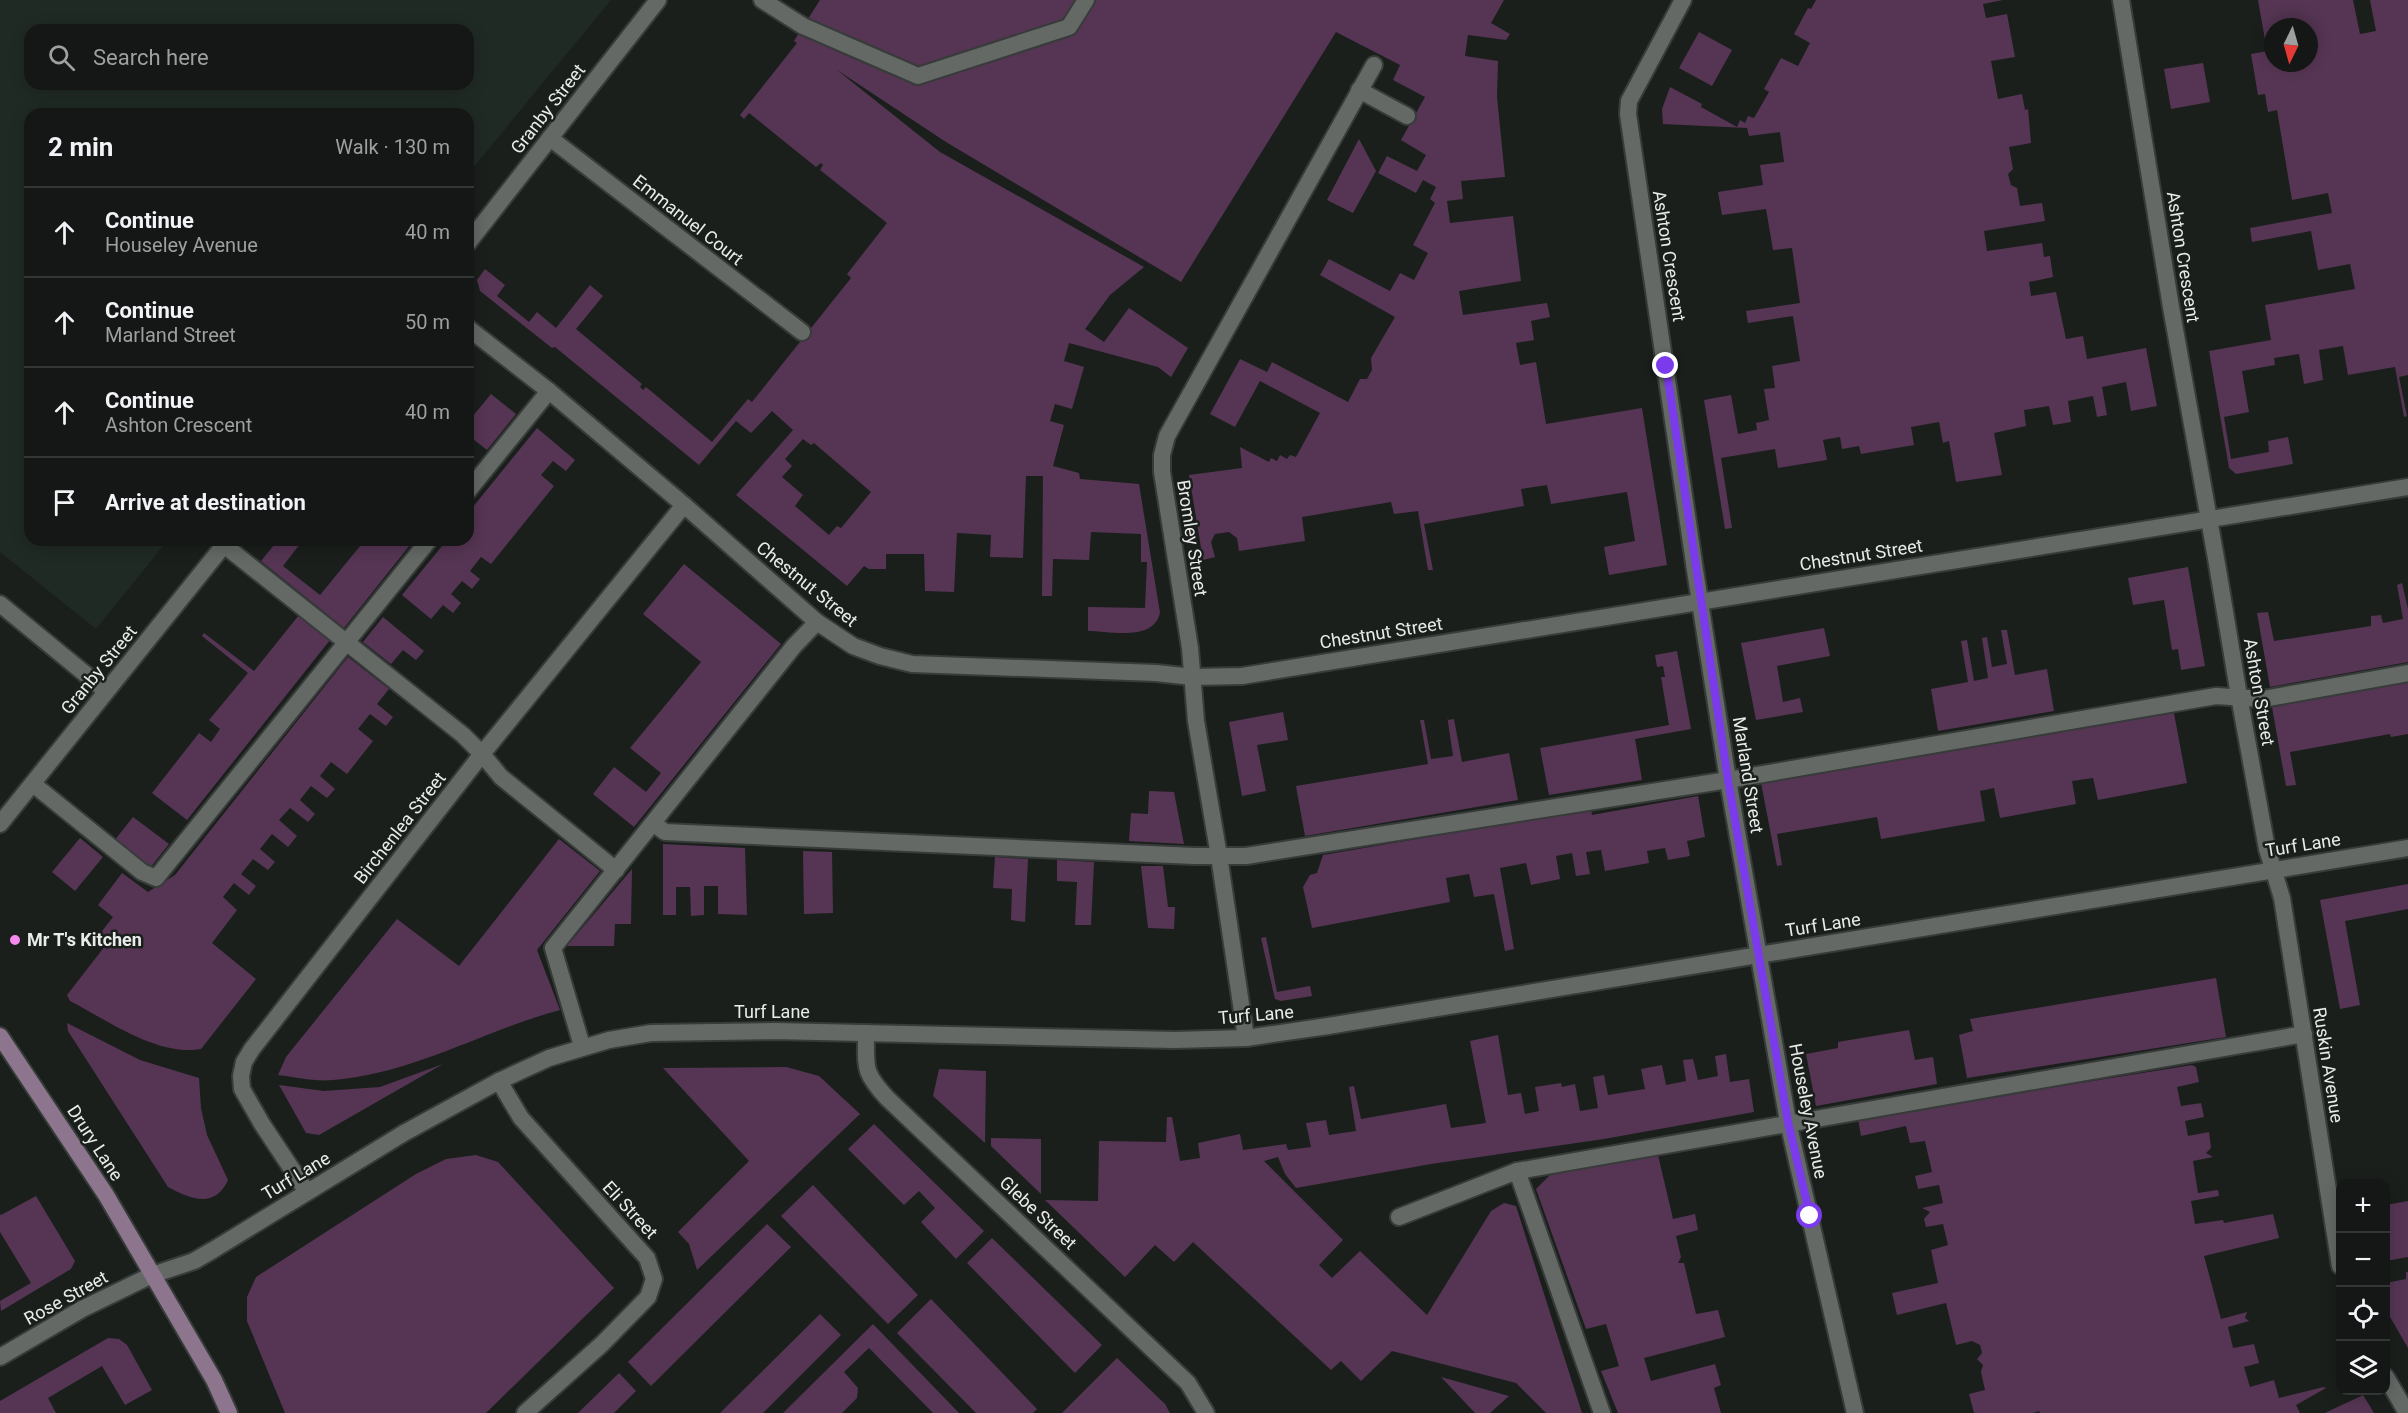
<!DOCTYPE html>
<html lang="en">
<head>
<meta charset="utf-8">
<style>
  :root { --surface:#141715; --page:#1d201e; --text:#f1f3f6; --muted:#9d9fa0; --line:#333634 }
  body { margin:0; font-family:Roboto,sans-serif; background:var(--page); color:var(--text) }
  .controls { position:absolute; right:18px; bottom:18px; display:grid; overflow:hidden; border-radius:12px; box-shadow:0 3px 15px #0003 }
  .controls button { width:54px; height:54px; display:grid; place-items:center; padding:0; border:0; border-bottom:2px solid var(--line); background:var(--surface); color:var(--text); font:30px sans-serif }
  .compass { position:absolute; left:2264px; top:18px; width:54px; height:54px; border-radius:50%; background:var(--surface); box-shadow:0 3px 15px #0003; rotate:185deg }
  .stop { position:absolute; width:18px; height:18px; margin:-14px; border:4px solid #7c3aed; border-radius:50%; background:#fff }
  .stop.end { background:#7c3aed; border-color:#fff; box-shadow:0 2px 6px #0008 }
  .list { margin:0; padding:0; list-style:none }
  h2 { display:flex; justify-content:space-between; align-items:center; height:78px; margin:0; padding:0 24px; font-size:26px }
  h2 small { font-size:20px; font-weight:400; color:var(--muted) }
  .list li { display:grid; grid-template-columns:39px 1fr auto; gap:18px; align-items:center; box-sizing:border-box; height:90px; padding:0 24px; border-top:2px solid var(--line) }
  .list b { display:block; font-size:22px; white-space:nowrap }
  .list p { margin:0; font-size:20px; white-space:nowrap; color:var(--muted) }
  .list em { font-size:20px; font-style:normal; color:var(--muted) }
  .icon { flex:none; width:33px; height:33px; fill:none; stroke:currentColor; stroke-width:2; stroke-linecap:round; stroke-linejoin:round }
  .map { position:relative; flex:none; width:2408px; height:1413px; overflow:hidden }
  .search { position:absolute; background:var(--surface); box-shadow:0 3px 15px #0003; left:24px; top:24px; width:450px; height:66px; display:flex; align-items:center; gap:15px; box-sizing:border-box; padding:0 21px; border-radius:18px; color:var(--muted); font-size:22px }
  .panel { position:absolute; background:var(--surface); box-shadow:0 3px 15px #0003; left:24px; top:108px; width:450px; height:438px; border-radius:18px }
  .map>svg:first-child { display:block }
  .built { fill:#202a24; fill-rule:evenodd }
  .green { fill:#553553; fill-rule:evenodd }
  .lines { fill:none; stroke-linecap:round; stroke-linejoin:round }
  .service-casing { stroke:#373b39; stroke-width:20 }
  .minor-casing { stroke:#373b39; stroke-width:20 }
  .tertiary-casing { stroke:#373b39; stroke-width:20 }
  .secondary-casing { stroke:#373b39; stroke-width:20 }
  .service { stroke:#646966; stroke-width:16 }
  .minor { stroke:#646966; stroke-width:16 }
  .tertiary { stroke:#646966; stroke-width:16 }
  .secondary { stroke:#8d768d; stroke-width:16 }
  .route { stroke:#7c3aed; stroke-width:8 }
  .poi-dot { fill:#f589ee; stroke:#1a1f1c; stroke-width:2 }
  .labels { text-anchor:middle; stroke-width:5; stroke-linejoin:round; paint-order:stroke }
  .street-label { font-size:18px; fill:#e9ecea; stroke:#1a1f1c }
  .poi-label { font-size:18px; font-weight:bold; fill:#e9ecea; stroke:#1a1f1c; text-anchor:start }
</style>
</head>
<body>
<div class="map">
<svg width="2408" height="1413" viewBox="0 0 2408 1413">
  <rect width="100%" height="100%" fill="#1a1f1c"/>
  <path class="built" d="M0 0H611L468 174V114H30V540H168L96 629 0 552ZM30 30H468V84H30Z"/>
  <g class="green">
    <path d="M820 0H1504L1491 23 1510 34 1506 40 1468 35 1465 56 1498 61 1497 97 1505 177 1461 181 1463 199 1447 201 1450 223 1513 216 1521 281 1459 291 1463 315 1547 303 1550 317 1531 321 1534 340 1516 343 1520 365 1536 362 1546 424 1642 408 1667 565 1609 575 1604 547 1635 541 1627 492 1551 504 1547 485 1521 489 1524 506 1424 524 1433 570H1428L1418 511 1394 514 1391 502 1302 517 1305 541 1239 551 1237 538 1229 532 1215 534 1211 542 1215 557 1203 560 1189 475 1242 468 1240 447 1269 462 1271 458 1277 461 1280 455 1287 459 1290 455 1296 457 1320 413 1260 381 1235 427 1210 414 1240 359 1267 372 1272 362 1348 402 1360 379H1367L1372 370 1371 358 1395 317 1320 275 1329 259 1390 291 1400 273 1414 280 1428 253 1413 245 1435 203 1430 199 1436 187 1423 180 1416 193 1378 173 1387 156 1417 171 1426 155 1401 140 1425 97 1393 80 1400 65 1336 32 1181 282 946 142 837 70 940 152 1144 267 1110 295 1085 329 1104 342 1129 308 1188 348 1171 377 1158 367 1069 343 1064 361 1084 367 1072 409 1055 404 1050 421 1064 425 1053 466 1079 473 1080 479 1139 484 1160 613C1153 642 1110 631 1088 631V607L1145 608 1147 562H1141V534L1091 532 1089 560 1053 559 1052 596H1042L1043 476H1026L1023 558 990 557 991 535 957 533 954 592 925 591 924 554H886V569H869L864 566 847 586 736 495 793 430 772 411 751 433 736 421 699 465 555 347 552 348 480 291 477 280 485 269 505 285 497 296 529 322 537 312 556 328 590 285 603 296 576 329 642 384 640 387 643 390 646 387 712 442 748 399 752 402 851 278 847 274 887 223 820 170 823 165 821 163 816 167 749 113 744 119 740 115 797 43 794 41ZM803 439 811 445 814 443 871 492 841 528 837 526 829 535 795 506 803 495 782 477 792 466 785 459Z"/>
    <polygon points="1816,0 2003,0 1983,4 1986,18 2007,14 2015,57 1991,61 1998,99 2022,94 2025,110 2028,109 2031,143 2009,147 2013,169 2008,174 2011,185 2017,188 2020,206 2042,203 2045,221 1984,231 1987,251 2042,243 2044,257 2050,256 2053,277 2029,282 2031,296 2056,292 2066,339 2083,336 2087,359 2146,348 2157,406 2131,411 2126,382 2102,387 2107,415 2097,417 2093,396 2068,401 2071,422 2053,425 2049,406 2024,410 2026,426 1994,433 2002,475 1956,482 1949,441 1943,443 1939,422 1911,427 1914,445 1861,454 1859,446 1842,449 1840,437 1823,440 1827,460 1778,468 1775,449 1721,458 1732,528 1725,529 1704,400 1731,395 1738,434 1757,430 1756,423 1769,420 1764,389 1775,388 1772,366 1800,361 1793,316 1748,323 1746,311 1800,303 1792,248 1773,250 1766,209 1722,215 1718,192 1763,185 1760,165 1784,162 1780,132 1749,136 1747,128 1663,124 1662,109 1670,87 1702,104 1701,107 1737,127 1740,120 1745,123 1748,116 1754,118 1769,92 1764,89 1781,58 1798,66 1810,43 1794,34 1808,8 1811,9"/>
    <path d="M2258 0H2353L2360 34 2376 31 2370 0H2408V375L2399 377 2407 416 2404 417 2395 367 2348 375 2343 346 2319 350 2323 380 2304 384 2299 354 2274 358 2275 365 2242 371 2249 412 2224 417 2231 459 2269 452 2268 441 2288 437 2293 464 2236 474 2229 468 2209 351 2271 340 2265 305 2355 289 2350 264 2318 270 2311 231 2252 242 2250 228 2332 213 2328 193 2292 200 2277 110 2268 112 2265 94 2258 95 2251 54 2267 51ZM2273 27H2309V63H2273Z"/>
    <polygon points="1699,32 1732,50 1712,86 1679,68"/>
    <polygon points="2203,63 2210,102 2171,109 2164,69"/>
    <polygon points="1359,139 1376,171 1353,213 1327,200"/>
    <polygon points="491,394 516,414 487,450 468,435 468,422"/>
    <polygon points="537,428 575,460 566,471 553,461 541,475 554,486 491,564 481,557 470,571 480,579 472,589 462,581 451,594 461,603 453,613 443,605 431,619 402,595 447,540 468,540 468,513"/>
    <polygon points="278,540 303,540 283,566 320,595 365,540 414,540 344,628 261,561"/>
    <polygon points="684,564 781,644 634,827 593,794 614,767 646,792 661,773 630,748 701,662 643,614"/>
    <polygon points="2188,567 2205,666 2181,670 2178,649 2172,650 2164,600 2133,605 2128,578"/>
    <polygon points="2402,583 2408,609 2408,662 2270,687 2257,613 2268,612 2274,641 2371,626 2371,616 2381,615 2383,623 2403,619 2397,585"/>
    <polygon points="299,615 330,640 187,820 152,793 199,733 211,742 220,729 209,720 248,673 202,636 204,633 254,671"/>
    <polygon points="383,617 424,651 416,660 403,650 391,664 363,642"/>
    <polygon points="1824,628 1830,656 1777,666 1783,702 1800,698 1803,712 1756,720 1741,643"/>
    <polygon points="2001,630 2007,630 2015,675 2047,669 2054,711 1938,731 1931,689 1968,682 1961,641 1967,640 1974,681 1988,678 1982,638 1987,637 1992,667 2007,664"/>
    <polygon points="1677,651 1691,729 1635,739 1642,780 1549,795 1540,748 1669,725 1661,677 1665,677 1663,666 1657,667 1655,655"/>
    <path d="M348 657 389 689 377 704 393 717 386 726 370 714 358 729 373 741 347 774 331 762 320 776 335 789 327 798 311 786 300 800 315 814 308 822 290 808 279 820 297 836 288 847 272 834 260 849 275 862 268 870 253 859 241 874 256 886 249 895 234 883 223 897 237 910 212 943 256 979 201 1049C158 1057 107 1020 70 1001L67 995 105 946 96 939 113 917 98 905 122 873 148 892 175 875Z"/>
    <polygon points="2408,682 2408,734 2391,737 2390,734 2290,752 2296,785 2286,786 2272,707"/>
    <polygon points="1283,712 1288,740 1257,745 1266,791 1242,796 1229,722"/>
    <polygon points="2174,713 2187,783 2098,800 2093,778 2072,781 2076,804 2000,818 1994,788 1980,791 1985,821 1881,839 1877,817 1777,834 1782,865 1777,866 1761,783"/>
    <polygon points="1447,715 1448,720 1454,719 1462,762 1509,753 1518,800 1305,836 1296,786 1428,764 1420,720 1424,720 1431,759 1453,756"/>
    <polygon points="1149,791 1174,792 1184,844 1129,841 1131,813 1148,814"/>
    <polygon points="1698,796 1705,837 1687,841 1690,856 1668,860 1665,848 1647,851 1649,863 1605,871 1601,850 1586,852 1590,874 1576,876 1572,853 1556,856 1560,879 1531,885 1526,863 1500,868 1514,949 1505,951 1494,894 1474,897 1469,874 1446,878 1450,902 1312,928 1303,887 1310,875 1317,873 1323,855 1591,809 1592,815"/>
    <polygon points="133,817 169,844 150,868 114,841"/>
    <polygon points="80,838 103,857 75,891 52,872"/>
    <path d="M559 839 600 871 537 950 560 1010C482 1031 416 1073 333 1080 315 1082 295 1077 278 1075L286 1057 397 919 459 966Z"/>
    <polygon points="663,844 745,848 747,915 718,914 718,886 704,886 704,915 691,916 690,887 676,887 676,915 663,915"/>
    <polygon points="803,851 832,852 833,913 804,914"/>
    <polygon points="995,857 1028,859 1025,922 1011,920 1012,889 993,888"/>
    <polygon points="1057,860 1094,862 1091,925 1075,925 1077,882 1057,881"/>
    <polygon points="1141,866 1163,866 1168,907 1175,907 1174,929 1148,928"/>
    <polygon points="632,869 631,924 615,924 614,946 567,946"/>
    <polygon points="2408,884 2408,909 2345,921 2360,1005 2340,1009 2320,900"/>
    <polygon points="1266,937 1277,992 1310,986 1312,996 1281,1001 1275,999 1261,938"/>
    <polygon points="2216,978 2226,1037 1967,1078 1959,1035 1973,1031 1970,1019"/>
    <path d="M67 1023 140 1060 199 1078 201 1108 207 1135 228 1180C215 1209 190 1199 168 1187L68 1031Z"/>
    <polygon points="1909,1030 1915,1060 1933,1057 1937,1084 1816,1106 1806,1054 1838,1048 1838,1042"/>
    <polygon points="1498,1035 1508,1095 1521,1093 1525,1114 1539,1111 1535,1087 1561,1083 1562,1087 1575,1084 1580,1111 1598,1108 1593,1077 1604,1075 1608,1095 1645,1089 1641,1069 1662,1065 1666,1085 1686,1081 1683,1060 1693,1059 1698,1080 1718,1076 1715,1056 1726,1054 1730,1082 1749,1079 1754,1112 1604,1139 1431,1164 1296,1188 1285,1174 1278,1157 1264,1161 1343,1240 1319,1265 1332,1278 1360,1251 1427,1315 1491,1211 1504,1203 1516,1206 1582,1413 1546,1413 1516,1383 1392,1351 1361,1381 1341,1361 1331,1370 1193,1242 1174,1262 1155,1245 1125,1277 1045,1200 1098,1201 1099,1141 1166,1142 1167,1117 1172,1117 1180,1161 1200,1158 1198,1143 1240,1134 1243,1150 1286,1144 1288,1150 1311,1147 1306,1123 1326,1120 1329,1135 1356,1131 1349,1087 1354,1086 1361,1119 1446,1104 1451,1128 1486,1123 1470,1041"/>
    <polygon points="443,1064 319,1135 306,1133 279,1085 324,1091 380,1087"/>
    <polygon points="2192,1065 2196,1067 2199,1082 2177,1087 2181,1106 2201,1103 2204,1117 2185,1121 2188,1136 2209,1132 2211,1148 2206,1153 2213,1157 2193,1161 2198,1193 2218,1190 2219,1196 2191,1201 2195,1224 2223,1220 2224,1223 2273,1214 2279,1238 2204,1256 2221,1319 2247,1312 2245,1318 2249,1321 2228,1327 2233,1348 2254,1344 2259,1363 2244,1367 2250,1387 2274,1380 2279,1398 2324,1387 2326,1388 2296,1405 2300,1413 2040,1413 2039,1411 2033,1413 1974,1413 1969,1394 1985,1390 1981,1372 1983,1365 1977,1359 1982,1353 1980,1345 1972,1341 1956,1345 1946,1303 1897,1315 1892,1293 1938,1283 1931,1250 1948,1245 1943,1224 1926,1227 1924,1219 1930,1212 1922,1208 1943,1203 1939,1185 1918,1189 1915,1176 1932,1172 1925,1141 1910,1143 1906,1126 1861,1136 1858,1119"/>
    <polygon points="786,1067 819,1076 860,1114 697,1270 689,1244 678,1232 749,1161 663,1068"/>
    <polygon points="939,1069 986,1071 985,1143 933,1096"/>
    <polygon points="874,1124 984,1231 956,1259 921,1222 935,1208 919,1191 904,1205 848,1149"/>
    <polygon points="991,1138 1041,1139 1041,1194 991,1146"/>
    <polygon points="476,1155 498,1162 614,1288 486,1413 285,1413 247,1321 247,1297 256,1277 416,1174 446,1159"/>
    <polygon points="1658,1155 1673,1219 1695,1214 1698,1230 1676,1236 1681,1257 1678,1263 1684,1263 1696,1314 1718,1310 1725,1337 1644,1358 1651,1381 1715,1364 1721,1385 1714,1388 1721,1413 1618,1413 1601,1371 1619,1366 1606,1324 1586,1329 1536,1189 1551,1174"/>
    <polygon points="813,1185 918,1295 888,1324 781,1216"/>
    <polygon points="36,1196 75,1261 71,1269 1,1311 0,1301 31,1283 0,1232 0,1214 1,1215"/>
    <polygon points="2408,1201 2408,1257 2386,1261 2386,1205"/>
    <polygon points="767,1224 791,1247 651,1386 628,1362"/>
    <polygon points="992,1238 1102,1345 1075,1373 967,1263"/>
    <polygon points="2406,1272 2408,1272 2408,1348 2386,1310 2386,1283 2406,1279"/>
    <polygon points="931,1299 1037,1409 1033,1413 976,1413 897,1333"/>
    <polygon points="820,1314 841,1335 763,1413 720,1413"/>
    <polygon points="873,1324 959,1413 933,1413 869,1348 844,1372 858,1388 857,1398 842,1413 783,1413"/>
    <polygon points="108,1338 119,1339 127,1345 152,1390 125,1405 102,1366 48,1398 56,1413 0,1413 0,1401"/>
    <polygon points="1117,1358 1165,1404 1170,1413 1062,1413"/>
    <polygon points="619,1373 636,1391 614,1413 578,1413"/>
    <polygon points="1441,1377 1509,1396 1490,1413 1475,1413"/>
    <polygon points="2363,1395 2374,1413 2325,1413"/>
  </g>
  <g class="lines">
    <g class="service-casing">
      <g id="service">
        <polyline points="762,0 803,26 918,76 1069,27 1086,0"/>
        <polyline points="468,491 549,391"/>
        <polyline points="224,545 463,735 482,754 501,777 616,870"/>
        <polyline points="33,784 142,872 156,878 429,540"/>
        <polyline points="654,824 665,832 1194,856 1246,856 1728,780 2216,696 2263,699 2408,673"/>
        <polyline points="582,1046 553,948 794,646 817,622"/>
        <polyline points="1517,1171 1602,1413"/>
        <polyline points="1399,1217 1517,1171 2304,1034"/>
      </g>
    </g>
    <g class="minor-casing">
      <g id="minor">
        <polyline points="1683,0 1629,101 1628,114 1695,570 1728,780 1788,1122 1855,1413"/>
        <polyline points="2121,0 2171,307 2217,564 2239,696 2267,849 2282,898 2340,1266"/>
        <polyline points="1359,90 1407,116"/>
        <polyline points="550,138 802,332"/>
        <polyline points="468,243 658,0"/>
        <polyline points="468,328 549,391 684,505 817,622 853,646 880,656 912,664 1156,673 1193,677 1242,676 2408,487"/>
        <polyline points="0,604 106,691"/>
        <polyline points="0,824 228,540"/>
        <path d="M866 1033C866 1068 863 1072 887 1098L1188 1383 1206 1413"/>
        <polyline points="1246,1038 1219,856 1196,721 1190,648 1162,472 1162,455 1167,436 1374,65"/>
        <polyline points="499,1081 521,1118 647,1258 654,1279 648,1297 602,1344 525,1413"/>
        <polyline points="307,1192 262,1124 242,1089 241,1076 244,1062 252,1049 482,754 684,505"/>
        <polyline points="0,1357 82,1309 152,1275"/>
        <polyline points="2386,1377 2407,1413"/>
      </g>
    </g>
    <g class="tertiary-casing">
      <polyline id="tertiary" points="152,1275 194,1261 213,1250 404,1133 499,1081 549,1058 609,1040 651,1033 774,1031 1175,1040 1246,1038 1328,1026 2408,848"/>
    </g>
    <g class="secondary-casing">
      <polyline id="secondary" points="0,1036 106,1195 214,1380 229,1413"/>
    </g>
    <use href="#service" class="service"/>
    <use href="#minor" class="minor"/>
    <use href="#tertiary" class="tertiary"/>
    <use href="#secondary" class="secondary"/>
  </g>
  <g class="lines">
    <polyline class="route" points="1666,366 1728,780 1788,1122 1810,1216"/>
  </g>
  <circle class="poi-dot" cx="15" cy="940" r="6"/>
  <g class="labels">
    <g class="street-label">
      <text transform="translate(548 109) rotate(-52)" y="6">Granby Street</text>
      <text transform="translate(688 220) rotate(38)" y="6">Emmanuel Court</text>
      <text transform="translate(1669 256) rotate(81)" y="6">Ashton Crescent</text>
      <text transform="translate(2183 257) rotate(81)" y="6">Ashton Crescent</text>
      <text transform="translate(1192 538) rotate(81)" y="6">Bromley Street</text>
      <text transform="translate(1861 555) rotate(-9)" y="6">Chestnut Street</text>
      <text transform="translate(807 584) rotate(39)" y="6">Chestnut Street</text>
      <text transform="translate(1381 633) rotate(-9)" y="6">Chestnut Street</text>
      <text transform="translate(99 670) rotate(-51)" y="6">Granby Street</text>
      <text transform="translate(2259 692) rotate(80)" y="6">Ashton Street</text>
      <text transform="translate(1748 775) rotate(81)" y="6">Marland Street</text>
      <text transform="translate(400 828) rotate(-52)" y="6">Birchenlea Street</text>
      <text transform="translate(2303 845) rotate(-9)" y="6">Turf Lane</text>
      <text transform="translate(1823 925) rotate(-9)" y="6">Turf Lane</text>
      <text x="772" y="1018">Turf Lane</text>
      <text transform="translate(1256 1015) rotate(-5)" y="6">Turf Lane</text>
      <text transform="translate(2328 1065) rotate(81)" y="6">Ruskin Avenue</text>
      <text transform="translate(1808 1111) rotate(79)" y="6">Houseley Avenue</text>
      <text transform="translate(95 1143) rotate(57)" y="6">Drury Lane</text>
      <text transform="translate(296 1176) rotate(-31)" y="6">Turf Lane</text>
      <text transform="translate(630 1210) rotate(47)" y="6">Eli Street</text>
      <text transform="translate(1038 1213) rotate(43)" y="6">Glebe Street</text>
      <text transform="translate(66 1298) rotate(-29)" y="6">Rose Street</text>
    </g>
    <g class="poi-label">
      <text x="27" y="946">Mr T's Kitchen</text>
    </g>
  </g>
</svg>
<div class="controls">
<button>+</button>
<button>−</button>
<button><svg class="icon" aria-label="locate" viewBox="0 0 24 24"><circle cx="12" cy="12" r="6"/><path d="M12 2v4M12 18v4M2 12h4M18 12h4"/></svg></button>
<button><svg class="icon" aria-label="layers" viewBox="0 0 24 24"><path d="M12 4l9 5-9 5-9-5zM3 14l9 5 9-5"/></svg></button>
</div>
<svg class="compass" viewBox="-18 -18 36 36"><path d="M0-13l5 13h-10z" fill="#e53935"/><path d="M0 13l5-13h-10z" fill="#9d9fa0"/></svg>
<div class="stop" style="left:1810px;top:1216px"></div>
<div class="stop end" style="left:1666px;top:366px"></div>
<div class="search"><svg class="icon" aria-label="search" viewBox="0 0 24 24"><circle cx="10" cy="10" r="6"/><path d="M15 15l6 6"/></svg>Search here</div>
<section class="panel">
<h2>2 min<small>Walk · 130 m</small></h2>
<ul class="list">
<li><svg class="icon" aria-label="ahead" viewBox="0 0 24 24"><path d="M12 20V5M6 11l6-6 6 6"/></svg><div><b>Continue</b><p>Houseley Avenue</p></div><em>40 m</em></li>
<li><svg class="icon" aria-label="ahead" viewBox="0 0 24 24"><path d="M12 20V5M6 11l6-6 6 6"/></svg><div><b>Continue</b><p>Marland Street</p></div><em>50 m</em></li>
<li><svg class="icon" aria-label="ahead" viewBox="0 0 24 24"><path d="M12 20V5M6 11l6-6 6 6"/></svg><div><b>Continue</b><p>Ashton Crescent</p></div><em>40 m</em></li>
<li><svg class="icon" aria-label="arrive" viewBox="0 0 24 24"><path d="M6 21V4h12l-3 4 3 4H6"/></svg><div><b>Arrive at destination</b></div></li>
</ul>
</section>
</div>
</body>
</html>
